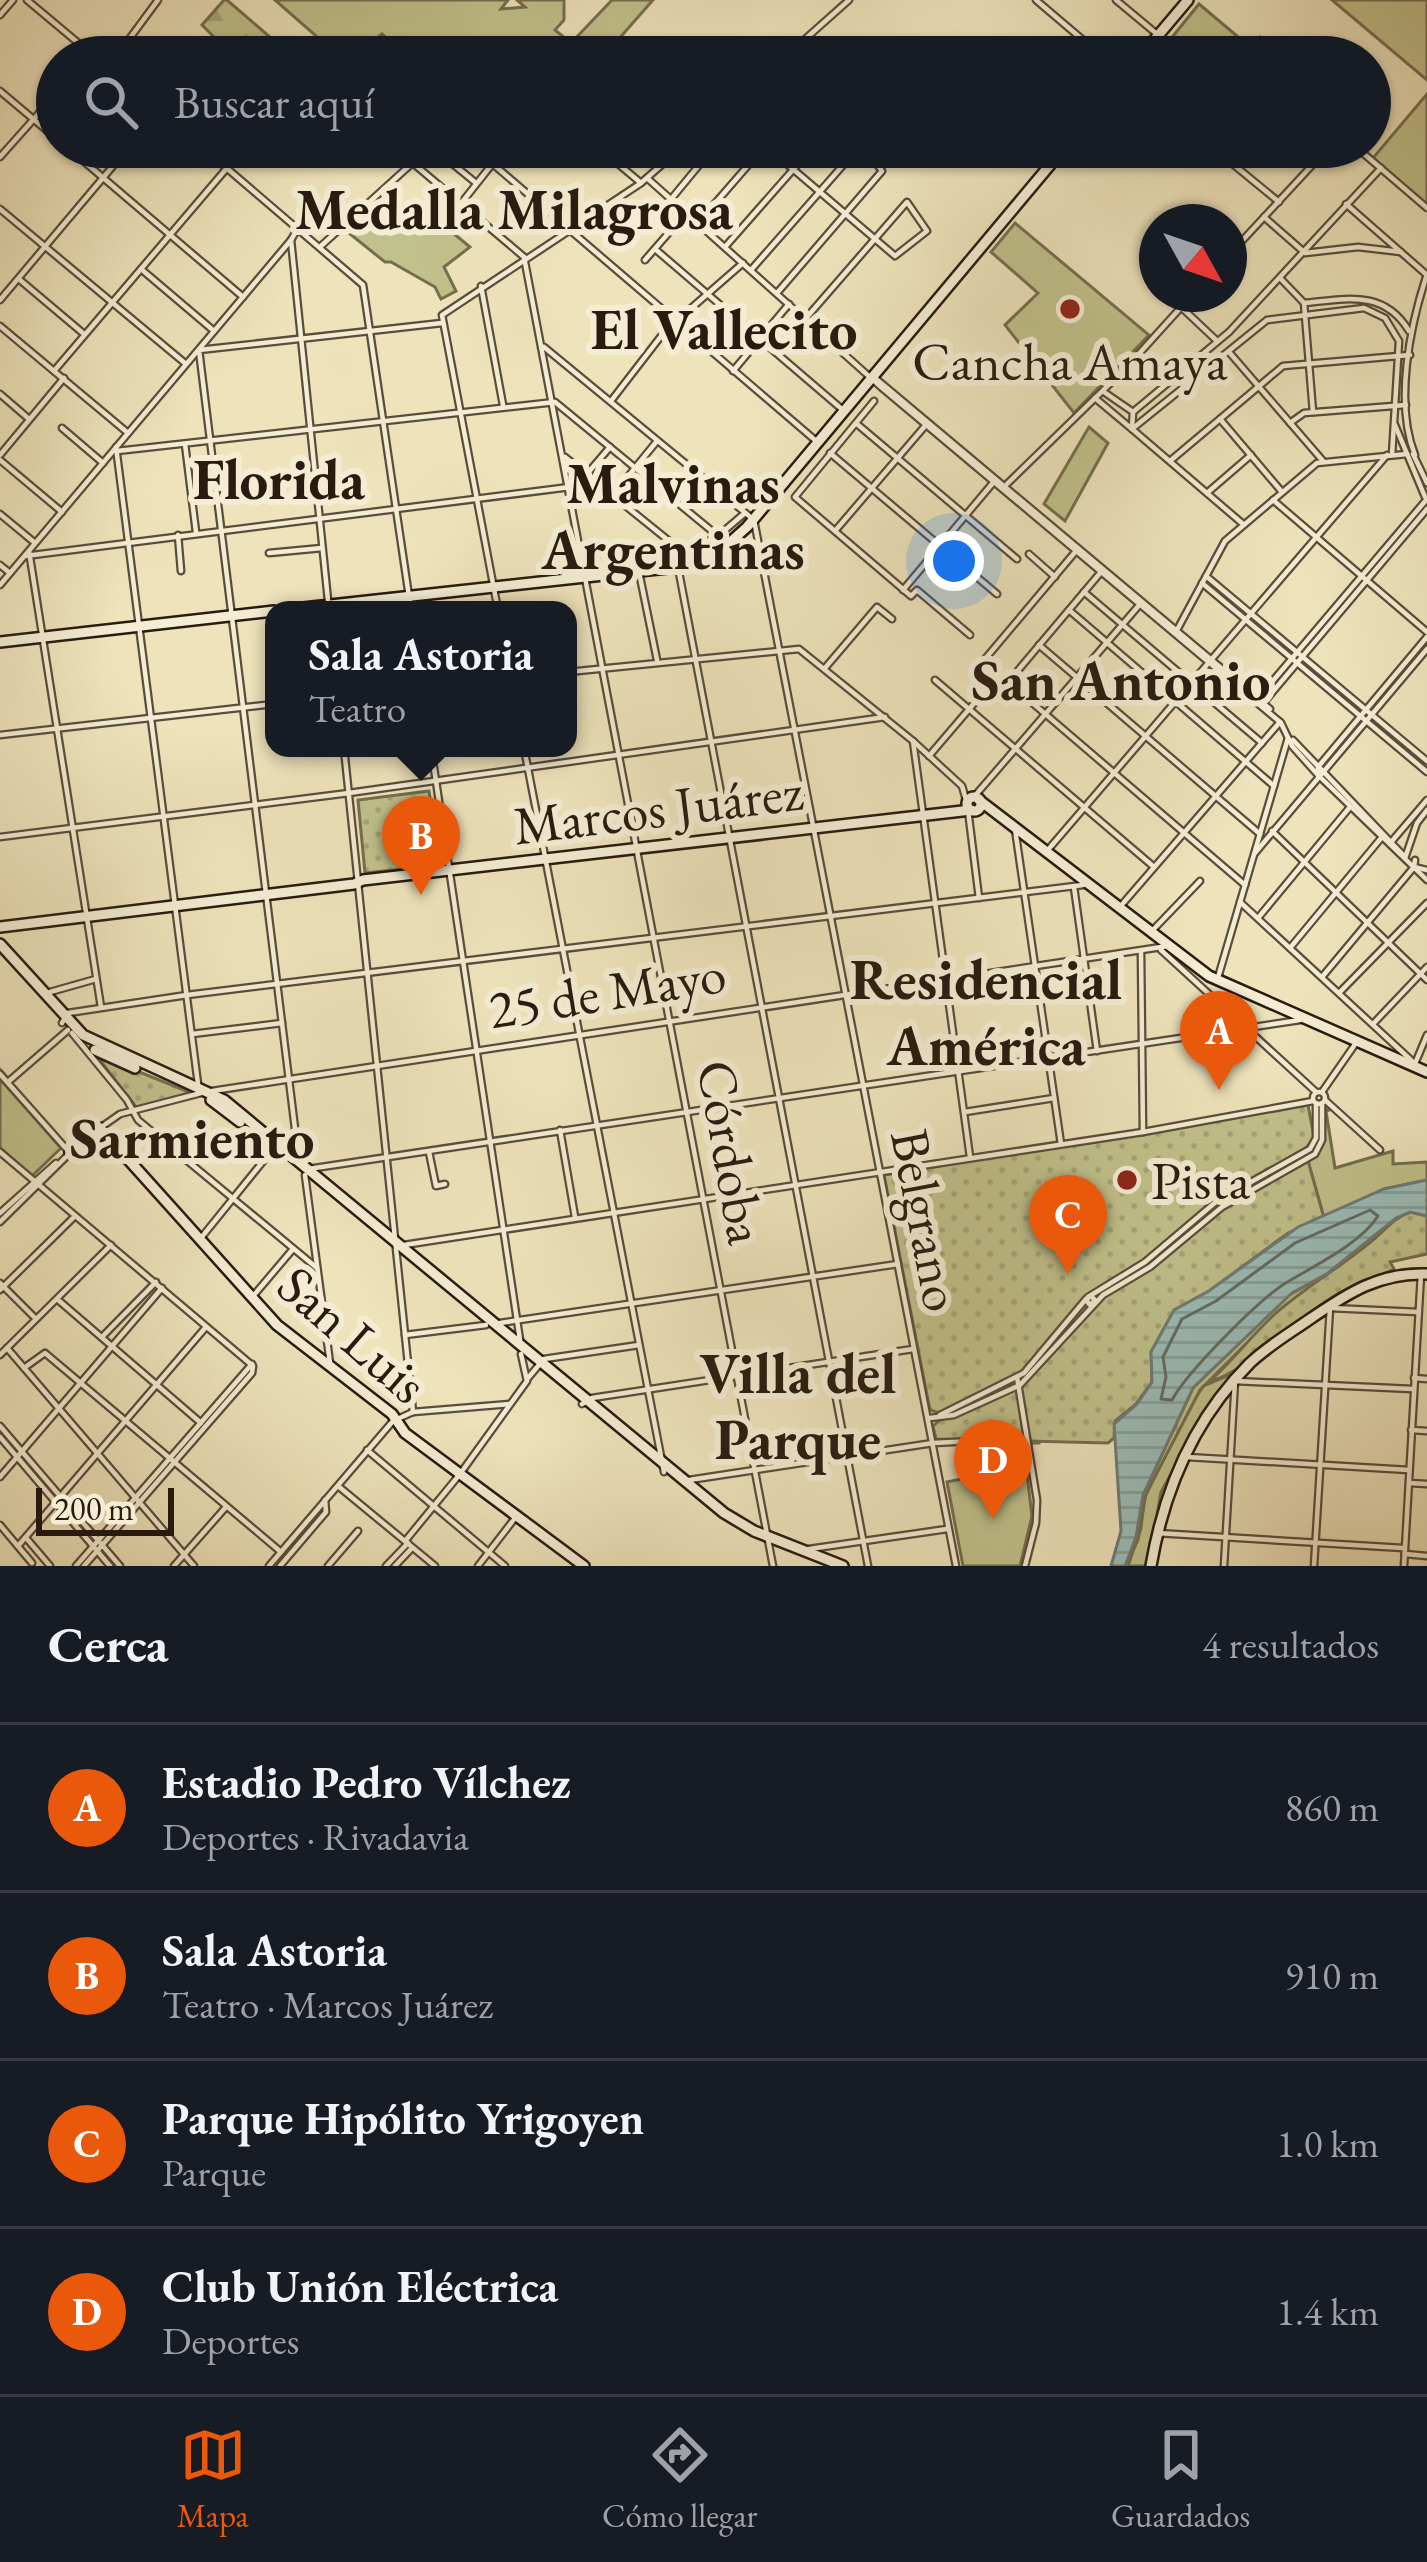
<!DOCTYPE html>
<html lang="es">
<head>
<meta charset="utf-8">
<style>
  :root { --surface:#171b24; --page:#20242c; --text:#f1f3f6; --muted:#9ea1a6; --line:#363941; --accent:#ea580c }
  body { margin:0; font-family:"EB Garamond",serif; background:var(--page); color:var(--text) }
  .compass { position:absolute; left:1139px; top:204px; width:108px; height:108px; border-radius:50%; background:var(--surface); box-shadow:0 3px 9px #0004; rotate:130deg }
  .scale { position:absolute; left:36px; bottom:30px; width:138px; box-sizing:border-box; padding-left:12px; border:6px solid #291b10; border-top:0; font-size:33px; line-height:42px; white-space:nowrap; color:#291b10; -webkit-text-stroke:9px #f4edd3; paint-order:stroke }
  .you { position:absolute; left:954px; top:561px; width:42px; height:42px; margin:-30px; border:9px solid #fff; border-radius:50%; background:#1a73e8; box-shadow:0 0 0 18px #1a73e833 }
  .badge { display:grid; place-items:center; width:78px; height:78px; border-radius:50%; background:var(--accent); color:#fff; font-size:39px; font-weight:700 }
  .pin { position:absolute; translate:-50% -99px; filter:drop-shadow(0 3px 6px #0008) }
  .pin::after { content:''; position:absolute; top:63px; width:42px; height:36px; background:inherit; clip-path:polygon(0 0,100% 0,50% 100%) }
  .popup { position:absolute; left:265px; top:601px; width:312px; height:156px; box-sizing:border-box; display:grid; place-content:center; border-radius:24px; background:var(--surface); filter:drop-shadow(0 3px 9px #0005); font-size:39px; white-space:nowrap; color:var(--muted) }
  .popup b { font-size:45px; color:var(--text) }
  .popup::after { content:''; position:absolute; left:50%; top:100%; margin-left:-24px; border:24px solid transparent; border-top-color:var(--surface) }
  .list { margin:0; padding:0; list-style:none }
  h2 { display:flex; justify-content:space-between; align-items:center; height:156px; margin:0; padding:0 48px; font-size:51px }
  h2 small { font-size:39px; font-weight:400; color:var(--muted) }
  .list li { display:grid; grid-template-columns:78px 1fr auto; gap:36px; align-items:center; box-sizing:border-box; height:168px; padding:0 48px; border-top:3px solid var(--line) }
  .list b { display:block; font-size:45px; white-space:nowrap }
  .list p { margin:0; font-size:39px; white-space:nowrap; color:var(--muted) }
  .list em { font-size:39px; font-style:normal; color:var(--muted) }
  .icon { flex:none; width:66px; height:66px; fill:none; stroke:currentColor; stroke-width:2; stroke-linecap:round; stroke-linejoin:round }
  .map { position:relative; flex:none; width:1427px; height:1566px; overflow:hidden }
  .search { position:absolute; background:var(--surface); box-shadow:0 3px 9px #0004; left:36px; right:36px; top:36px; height:132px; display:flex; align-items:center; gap:30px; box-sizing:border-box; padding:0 42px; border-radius:66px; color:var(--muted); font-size:45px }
  .sheet { height:828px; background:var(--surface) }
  nav { display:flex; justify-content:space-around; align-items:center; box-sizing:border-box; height:168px; border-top:3px solid var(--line); background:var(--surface); font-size:33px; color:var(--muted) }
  nav a { display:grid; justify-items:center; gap:6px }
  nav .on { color:var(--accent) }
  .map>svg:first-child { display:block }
  .grass { fill:#c1c18b; stroke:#756e4e; stroke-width:3 }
  .forest { fill:url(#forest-firs); stroke:#756e4e; stroke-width:3 }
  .park { fill:url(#park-dots); stroke:#756e4e; stroke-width:3 }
  .water { fill:url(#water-rules); stroke:#6e7c75; stroke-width:3 }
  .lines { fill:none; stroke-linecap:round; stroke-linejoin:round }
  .shore { stroke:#626c64; stroke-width:3 }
  .stream { stroke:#6e7c75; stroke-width:3 }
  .minor-casing { stroke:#5a4d3b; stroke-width:9 }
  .secondary-casing { stroke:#291b10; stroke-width:14 }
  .minor { stroke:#f4edd3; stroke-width:4.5 }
  .secondary { stroke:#f4edd3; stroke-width:9 }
  .poi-dot { fill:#8f2418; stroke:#f4edd3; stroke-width:4.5 }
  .labels { text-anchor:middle; stroke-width:12; stroke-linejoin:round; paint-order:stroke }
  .poi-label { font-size:54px; fill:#291b10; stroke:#f4edd3 }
  .street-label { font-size:54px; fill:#291b10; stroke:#f4edd3 }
  .neighbourhood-label { font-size:57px; font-weight:bold; fill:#291b10; stroke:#f4edd3 }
</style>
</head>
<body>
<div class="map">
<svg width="1427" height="1566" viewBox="0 0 1427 1566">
  <defs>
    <pattern id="forest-firs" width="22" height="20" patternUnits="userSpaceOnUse" patternTransform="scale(3)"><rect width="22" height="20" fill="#c1c18b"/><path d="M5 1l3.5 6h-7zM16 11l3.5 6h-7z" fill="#a6a577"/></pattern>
    <pattern id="park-dots" width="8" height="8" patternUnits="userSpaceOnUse" patternTransform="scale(3)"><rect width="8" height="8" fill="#c1c18b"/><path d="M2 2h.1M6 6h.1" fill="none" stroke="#a6a577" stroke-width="1.8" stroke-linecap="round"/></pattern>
    <pattern id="water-rules" width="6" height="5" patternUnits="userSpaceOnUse" patternTransform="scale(3)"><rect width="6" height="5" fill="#9cbdb8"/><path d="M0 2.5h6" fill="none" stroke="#86a29d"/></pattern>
  </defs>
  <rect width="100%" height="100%" fill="#eee3bb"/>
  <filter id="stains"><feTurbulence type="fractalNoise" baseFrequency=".00167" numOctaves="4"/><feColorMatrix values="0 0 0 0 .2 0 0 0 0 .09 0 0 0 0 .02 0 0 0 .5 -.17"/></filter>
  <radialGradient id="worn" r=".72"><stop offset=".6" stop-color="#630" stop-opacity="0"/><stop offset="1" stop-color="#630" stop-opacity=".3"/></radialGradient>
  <g class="grass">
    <polygon points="275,0 508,0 501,9 525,7 517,0 564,0 564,20 555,30 571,43 612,0 653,0 603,57 408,57 382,34 352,57 340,57"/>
    <polygon points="1332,0 1427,0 1427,80"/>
    <polygon points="1199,4 1250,47 1260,37 1283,57 1156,57"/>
    <polygon points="1427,94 1427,205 1373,158"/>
    <polygon points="375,204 401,225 424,209 470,247 444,267 456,291 441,299 435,287 391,262 385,262 345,230"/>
    <polygon points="1015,223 1149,335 1074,413 1005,325 1038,293 991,252"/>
    <polygon points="1089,427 1108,443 1065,521 1044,504"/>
    <polygon points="0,1079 61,1148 32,1176 0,1148"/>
    <path d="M1325 1106 1332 1109 1326 1111 1335 1168 1393 1151V1164L1427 1162V1180L1384 1189 1324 1218 1309 1165 1039 1443H1028L1286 1172C1329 1152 1322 1149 1325 1106Z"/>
    <polygon points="1236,1372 1202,1419 1161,1492 1148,1566 1128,1566 1141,1528 1144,1499 1178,1427 1203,1386"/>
    <polygon points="1026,1466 1032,1516 1020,1566 963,1566 947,1482"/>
  </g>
  <g class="forest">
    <polygon points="224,0 227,0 293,57 234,57 202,25"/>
    <polygon points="1328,1273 1278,1312 1200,1390 1146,1494 1138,1540 1125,1566 1136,1537 1143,1495 1193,1388 1286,1297"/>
  </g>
  <g class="park">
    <polygon points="429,791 440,865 365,873 358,800"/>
    <polygon points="95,1054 189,1092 190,1093 137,1108"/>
    <polygon points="1308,1105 1314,1137 1305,1150 1324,1218 1288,1233 1209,1291 1174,1310 1151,1352 1152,1382 1136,1404 1115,1421 1114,1438 1108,1443 936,1439 933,1426 941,1419 940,1413 930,1410 884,1175"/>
    <path d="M1410 1212 1427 1216V1254L1390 1262 1394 1269C1374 1278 1351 1285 1333 1297 1303 1317 1238 1377 1210 1381 1234 1359 1253 1334 1276 1313 1307 1286 1342 1266 1373 1240 1386 1229 1394 1218 1410 1212Z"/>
  </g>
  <polygon class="water" points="1427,1180 1427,1216 1410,1212 1396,1218 1328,1273 1292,1293 1193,1388 1143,1495 1136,1537 1125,1566 1111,1566 1121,1531 1114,1424 1137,1404 1152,1382 1151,1352 1174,1310 1209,1291 1298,1227 1384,1189"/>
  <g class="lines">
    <path class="shore" d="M1370 1210 1378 1216C1361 1243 1316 1265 1289 1281 1261 1297 1187 1372 1172 1400L1161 1399 1166 1377 1163 1357 1182 1319 1216 1301 1295 1243Z"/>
    <polyline class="stream" points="0,1069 6,1076"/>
    <g class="minor-casing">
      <g id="minor">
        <polyline points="27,0 95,57"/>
        <polyline points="1036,0 1103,57"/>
        <polyline points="1116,0 1158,35"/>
        <polyline points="0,15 13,0"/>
        <polyline points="116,57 158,0"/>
        <polyline points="785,57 849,0"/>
        <polyline points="0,91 57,139"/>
        <polyline points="67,147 243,297"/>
        <polyline points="202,147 363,285 411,610"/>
        <polyline points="432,147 476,183"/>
        <polyline points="473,147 815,440"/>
        <polyline points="598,147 641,183"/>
        <polyline points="767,147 895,256 927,231 907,202 807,317"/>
        <polyline points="1212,147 1279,202"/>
        <polyline points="1356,147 1427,208"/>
        <polyline points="0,157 57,93"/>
        <polyline points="414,164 524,257"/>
        <polyline points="647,178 881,387 1280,722"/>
        <polyline points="672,198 714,147"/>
        <polyline points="463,201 493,163"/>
        <polyline points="1346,204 1427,275"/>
        <polyline points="0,209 186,364"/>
        <polyline points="1264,217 1305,253 1358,247 1401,252"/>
        <polyline points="698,223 764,147"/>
        <polyline points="298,228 291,240 329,610"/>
        <polyline points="321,246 430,147"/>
        <polyline points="725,247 813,147"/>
        <polyline points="655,249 844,411"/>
        <polyline points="1229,255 1329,147"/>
        <polyline points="524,257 773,1566"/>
        <polyline points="645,260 686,213"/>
        <polyline points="141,269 214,331"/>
        <polyline points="751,270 859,147"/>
        <polyline points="1280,278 1304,303 1313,412"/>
        <polyline points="20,280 84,334"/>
        <polyline points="481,286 503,405"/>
        <polyline points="777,293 882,171 864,147"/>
        <polyline points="0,300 129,147"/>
        <path d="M1304 303C1346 299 1384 289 1409 331"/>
        <polyline points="1181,307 1216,340"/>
        <polyline points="0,326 128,433"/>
        <polyline points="544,347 754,520 956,1566"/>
        <polyline points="1229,352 1323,461"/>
        <polyline points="54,371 227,168"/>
        <polyline points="733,371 789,304"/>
        <polyline points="875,378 1270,709"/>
        <polyline points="1104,392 1133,412 1132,429 1243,524"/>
        <polyline points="0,394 29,419"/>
        <polyline points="1095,398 1132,429 1267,320 1364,308 1385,318 1399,341 1392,455"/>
        <polyline points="611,401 665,331 743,263"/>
        <polyline points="874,401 795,497 911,596 917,590 970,635"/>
        <polyline points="1133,412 1229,332 1381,168"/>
        <polyline points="1220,419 1282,492"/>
        <polyline points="1290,423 1304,413 1406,405"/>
        <polyline points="857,424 1017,559"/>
        <polyline points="1395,425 1425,497"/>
        <polyline points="62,428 103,463"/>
        <polyline points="185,444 196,532"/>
        <polyline points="116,447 198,1084"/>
        <polyline points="117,451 555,402 718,536"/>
        <polyline points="830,453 997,594"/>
        <polyline points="1413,454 1427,483"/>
        <polyline points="0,455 64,378"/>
        <path d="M1415 455C1394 403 1410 326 1427 274"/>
        <polyline points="565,457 684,553"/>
        <polyline points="0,460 62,512"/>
        <polyline points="1170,461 1283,366 1410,355"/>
        <polyline points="587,474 610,447"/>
        <polyline points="1007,484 1127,367 1193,294"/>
        <polyline points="1207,493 1251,455"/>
        <polyline points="613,495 657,441"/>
        <polyline points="1273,500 1427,632"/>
        <polyline points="0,514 35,543"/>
        <polyline points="835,531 925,426"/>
        <polyline points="178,535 181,571"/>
        <polyline points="29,551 101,1007"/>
        <polyline points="269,553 322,548"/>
        <polyline points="1029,554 1055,577"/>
        <polyline points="25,556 570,487"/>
        <polyline points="681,563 684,553 718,536 745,513"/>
        <polyline points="0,565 10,573"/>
        <polyline points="678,567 868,1566"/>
        <polyline points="639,572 657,660"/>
        <polyline points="1206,576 1427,761"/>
        <polyline points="1202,583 1427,772"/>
        <polyline points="0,585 291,240"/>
        <polyline points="903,590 992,484"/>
        <polyline points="1084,592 1262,743"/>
        <polyline points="498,610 442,315 641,183 682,147"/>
        <polyline points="1069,610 1274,786"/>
        <polyline points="1177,630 1225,541 1317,463 1407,454"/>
        <polyline points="1039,645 1260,834"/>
        <polyline points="825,668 877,607 892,619"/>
        <polyline points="568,672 799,649 913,741 962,786 967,803"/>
        <polyline points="935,680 1154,867"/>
        <polyline points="1008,682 1245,885"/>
        <polyline points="989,686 981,676 980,665 1076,551"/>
        <polyline points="989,686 1004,687 1101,572"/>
        <polyline points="1260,696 1427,499"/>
        <polyline points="1265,701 1427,509"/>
        <polyline points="1281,723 1292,746 1318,775 1427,880"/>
        <polyline points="0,735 274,704"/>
        <polyline points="1293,740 1405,857"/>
        <polyline points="913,741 970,1157"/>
        <polyline points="344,748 413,1412"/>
        <polyline points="431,748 520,1340"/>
        <polyline points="524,748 664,1472"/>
        <polyline points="929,756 988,687"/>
        <polyline points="1318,775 1318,767 1427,637"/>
        <polyline points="973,798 1141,603"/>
        <polyline points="968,810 979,898"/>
        <polyline points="1015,829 1061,1144"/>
        <polyline points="1272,831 1427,980"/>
        <polyline points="0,837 349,793 885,717"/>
        <polyline points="1392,841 1427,800"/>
        <polyline points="1047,851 1387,455"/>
        <polyline points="1255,853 1427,649"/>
        <polyline points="1405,858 1417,823 1427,810"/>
        <polyline points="1414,867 1427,870"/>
        <polyline points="1074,887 1097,1051"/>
        <polyline points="1240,902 1412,1061"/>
        <polyline points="1119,908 1280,722"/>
        <polyline points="1258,918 1350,807"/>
        <polyline points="1151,932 1200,881"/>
        <polyline points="1290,948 1382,837"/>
        <polyline points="1161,950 1316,1092"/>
        <polyline points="1141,952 1143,1132"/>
        <polyline points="1322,977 1414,867 1415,860"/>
        <polyline points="1217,981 1288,738"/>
        <polyline points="50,992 96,979"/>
        <polyline points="1339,993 1427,903"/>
        <polyline points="62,1023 68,1013 187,995 1083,885"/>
        <polyline points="1373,1024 1427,967"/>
        <polyline points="72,1033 127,1100 138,1120 317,1268"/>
        <polyline points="192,1034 282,1023"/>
        <polyline points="1414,1066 1427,1035"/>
        <polyline points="0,1074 70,1153"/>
        <polyline points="8,1082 68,1030"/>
        <polyline points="212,1091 1168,946"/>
        <circle cx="1319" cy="1098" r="6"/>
        <polyline points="1322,1092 1356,1043"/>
        <polyline points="1325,1100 1380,1150"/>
        <polyline points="965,1112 1054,1098"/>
        <polyline points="100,1128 120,1114 201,1093"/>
        <polyline points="560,1130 575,1217"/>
        <polyline points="0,1152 253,1366 252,1373 84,1566"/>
        <polyline points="429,1152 436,1186 445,1184"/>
        <polyline points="299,1161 199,350 442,323"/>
        <polyline points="308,1169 1300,1020"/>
        <polyline points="305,1175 330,1363"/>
        <polyline points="0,1213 56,1163"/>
        <polyline points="0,1222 70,1153"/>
        <polyline points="201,1238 273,1149"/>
        <polyline points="404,1245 1143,1132 1313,1101"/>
        <polyline points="0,1283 36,1319"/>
        <polyline points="0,1290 73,1218"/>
        <polyline points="254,1295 293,1249"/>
        <polygon points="1091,1296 1095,1300 1090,1305 1086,1300"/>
        <polyline points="1088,1297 1145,1262 1217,1201 1310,1149 1316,1138 1316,1103"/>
        <polyline points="57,1299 201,1423"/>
        <polyline points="1330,1308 1418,1312"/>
        <polyline points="500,1323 898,1264"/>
        <polyline points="405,1335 486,1325"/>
        <polyline points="102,1337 156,1282"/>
        <polyline points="7,1348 194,1566"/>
        <polyline points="0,1355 111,1245"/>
        <polyline points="24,1368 45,1353 281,1552"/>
        <polyline points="1017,1377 1037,1500 1036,1523 1025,1566"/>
        <polyline points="528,1378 544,1359 639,1345"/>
        <polyline points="1414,1378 1427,1379"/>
        <polyline points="582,1404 592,1398 913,1349"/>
        <polyline points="940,1415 1024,1373 1086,1299"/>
        <polyline points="930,1418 954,1415 1020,1385 1103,1295 1150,1267 1222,1207 1315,1154 1322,1140 1322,1103"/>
        <polyline points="0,1426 120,1566"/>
        <polyline points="1411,1430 1427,1431"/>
        <polyline points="0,1437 110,1566"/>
        <polyline points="367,1450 505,1566"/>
        <polyline points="1187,1457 1409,1470"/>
        <polyline points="0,1477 162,1288"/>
        <polyline points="689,1480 933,1443 973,1441 1028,1445"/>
        <polyline points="1409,1483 1427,1484"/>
        <polyline points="338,1486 435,1566"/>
        <polyline points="0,1525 32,1563"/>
        <polyline points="1157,1533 1403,1548"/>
        <polyline points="27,1539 50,1566"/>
        <polyline points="406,1540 460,1474 527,1381 521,1354"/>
        <polyline points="18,1546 206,1327"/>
        <polyline points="809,1549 947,1529"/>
        <polyline points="1405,1554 1427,1556"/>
        <polyline points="76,1566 252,1364"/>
        <polyline points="174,1566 226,1507"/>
        <polyline points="269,1566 393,1421 413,1412 510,1404"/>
        <polyline points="280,1566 326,1512 325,1500"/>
        <polyline points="328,1566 358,1531"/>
        <polyline points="386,1566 408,1543"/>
        <polyline points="395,1566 412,1548"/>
        <polyline points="478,1566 515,1518"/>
        <polyline points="1224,1566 1235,1381 1413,1389"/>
        <polyline points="1314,1566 1330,1308"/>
        <polyline points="1404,1566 1421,1274"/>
      </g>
    </g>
    <g class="secondary-casing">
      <g id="secondary">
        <polyline points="1140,57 1188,0"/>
        <polyline points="285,610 686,566 718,553 747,527 1065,147"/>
        <polyline points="0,642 274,611"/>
        <circle cx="974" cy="804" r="7"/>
        <polyline points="979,800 1209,976 1427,1072"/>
        <polyline points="0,927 354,884 363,880 971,810"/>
        <polyline points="0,944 83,1035 224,1100 724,1513 754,1531 843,1566"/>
        <polyline points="95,1050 135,1068"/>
        <polyline points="211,1100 240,1122"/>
        <polyline points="70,1153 100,1128 277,1325 392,1414 405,1433 584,1566"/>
        <path d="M1151 1566C1164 1490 1195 1418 1250 1363 1268 1346 1290 1333 1310 1319 1348 1293 1380 1272 1427 1274"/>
      </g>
    </g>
    <use href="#minor" class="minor"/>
    <use href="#secondary" class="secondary"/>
  </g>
  <g class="poi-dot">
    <circle cx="1070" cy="309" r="12"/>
    <circle cx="1127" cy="1180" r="12"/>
  </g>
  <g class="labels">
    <g class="poi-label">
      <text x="1070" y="380">Cancha Amaya</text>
      <text x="1151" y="1199" text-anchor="start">Pista</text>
    </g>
    <g class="street-label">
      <text transform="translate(658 808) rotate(-7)" y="19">Marcos Juárez</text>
      <text transform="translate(607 991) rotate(-9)" y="19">25 de Mayo</text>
      <text transform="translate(732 1152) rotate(80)" y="19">Córdoba</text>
      <text transform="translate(927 1220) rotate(79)" y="19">Belgrano</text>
      <text transform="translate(353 1334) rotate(41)" y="19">San Luis</text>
    </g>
    <g class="neighbourhood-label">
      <text x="514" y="229">Medalla Milagrosa</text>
      <text x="724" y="349">El Vallecito</text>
      <text x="279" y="499">Florida</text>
      <text x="673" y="503">Malvinas<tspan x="673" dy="66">Argentinas</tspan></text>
      <text x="1121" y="700">San Antonio</text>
      <text x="986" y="999">Residencial<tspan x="986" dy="66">América</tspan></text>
      <text x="192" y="1158">Sarmiento</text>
      <text x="798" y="1393">Villa del<tspan x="798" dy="66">Parque</tspan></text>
    </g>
  </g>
  <rect width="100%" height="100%" filter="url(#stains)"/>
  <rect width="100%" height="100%" fill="url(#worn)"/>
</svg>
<svg class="compass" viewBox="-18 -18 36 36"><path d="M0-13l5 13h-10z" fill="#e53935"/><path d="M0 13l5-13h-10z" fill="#9ea1a6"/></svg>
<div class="scale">200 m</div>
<div class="you"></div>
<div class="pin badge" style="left:1219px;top:1090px">A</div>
<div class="pin badge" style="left:421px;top:895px">B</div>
<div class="popup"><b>Sala Astoria</b>Teatro</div>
<div class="pin badge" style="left:1068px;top:1274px">C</div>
<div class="pin badge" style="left:993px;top:1519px">D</div>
<div class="search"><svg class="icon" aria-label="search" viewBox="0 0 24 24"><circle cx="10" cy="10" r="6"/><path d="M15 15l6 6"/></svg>Buscar aquí</div>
</div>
<section class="sheet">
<h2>Cerca<small>4 resultados</small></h2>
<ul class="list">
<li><span class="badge">A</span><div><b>Estadio Pedro Vílchez</b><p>Deportes · Rivadavia</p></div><em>860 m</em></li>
<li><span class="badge">B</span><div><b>Sala Astoria</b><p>Teatro · Marcos Juárez</p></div><em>910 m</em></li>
<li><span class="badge">C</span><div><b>Parque Hipólito Yrigoyen</b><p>Parque</p></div><em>1.0 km</em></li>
<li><span class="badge">D</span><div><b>Club Unión Eléctrica</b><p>Deportes</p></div><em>1.4 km</em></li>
</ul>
</section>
<nav>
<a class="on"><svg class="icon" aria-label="map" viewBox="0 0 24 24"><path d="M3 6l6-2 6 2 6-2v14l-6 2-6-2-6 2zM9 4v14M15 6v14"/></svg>Mapa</a>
<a><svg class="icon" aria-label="directions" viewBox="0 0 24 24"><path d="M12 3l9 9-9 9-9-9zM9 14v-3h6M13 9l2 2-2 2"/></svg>Cómo llegar</a>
<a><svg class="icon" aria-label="saved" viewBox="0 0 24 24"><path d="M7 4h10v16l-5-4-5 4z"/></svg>Guardados</a>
</nav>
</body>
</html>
